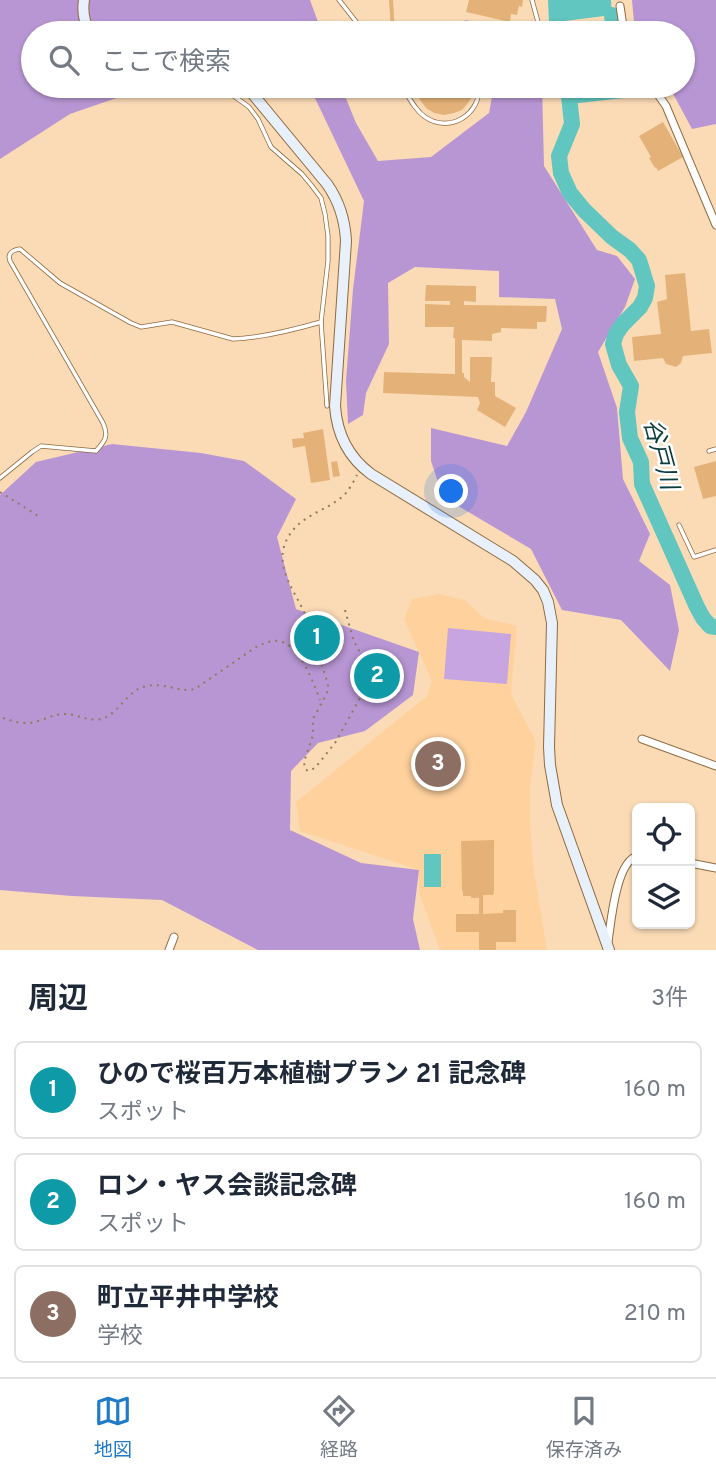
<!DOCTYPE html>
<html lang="ja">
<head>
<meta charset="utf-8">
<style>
  :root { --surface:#fff; --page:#f2f2f3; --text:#1f2937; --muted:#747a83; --line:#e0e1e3; --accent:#1f7ac7 }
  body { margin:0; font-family:Overpass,"Noto Sans JP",sans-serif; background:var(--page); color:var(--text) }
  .controls { position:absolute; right:21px; bottom:21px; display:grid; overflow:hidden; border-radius:10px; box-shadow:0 2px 5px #0004 }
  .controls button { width:63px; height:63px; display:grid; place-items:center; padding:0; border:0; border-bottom:2px solid var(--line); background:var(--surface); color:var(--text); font:35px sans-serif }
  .you { position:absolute; left:452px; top:492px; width:24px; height:24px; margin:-18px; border:5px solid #fff; border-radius:50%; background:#1a73e8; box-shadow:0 0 0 10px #1a73e833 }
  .badge { display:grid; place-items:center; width:46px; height:46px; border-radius:50%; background:var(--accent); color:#fff; font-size:23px; font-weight:700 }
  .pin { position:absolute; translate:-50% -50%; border:4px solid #fff; box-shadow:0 2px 7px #0006 }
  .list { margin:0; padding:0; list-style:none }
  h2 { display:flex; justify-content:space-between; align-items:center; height:91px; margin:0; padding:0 28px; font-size:30px }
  h2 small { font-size:23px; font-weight:400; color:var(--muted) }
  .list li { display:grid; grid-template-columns:46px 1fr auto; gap:21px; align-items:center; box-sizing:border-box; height:98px; margin:0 14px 14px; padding:0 14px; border:2px solid var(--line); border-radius:10px }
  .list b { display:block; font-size:26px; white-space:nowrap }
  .list p { margin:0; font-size:23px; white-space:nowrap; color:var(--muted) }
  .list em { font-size:23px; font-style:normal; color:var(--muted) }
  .icon { flex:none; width:38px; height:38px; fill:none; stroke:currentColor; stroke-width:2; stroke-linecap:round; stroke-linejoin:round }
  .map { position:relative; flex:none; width:716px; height:950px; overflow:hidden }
  .search { position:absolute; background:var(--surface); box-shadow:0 2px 5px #0004; left:21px; right:21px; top:21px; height:77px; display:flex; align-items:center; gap:18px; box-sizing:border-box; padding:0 24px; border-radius:38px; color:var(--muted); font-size:26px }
  .sheet { height:427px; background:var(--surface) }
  nav { display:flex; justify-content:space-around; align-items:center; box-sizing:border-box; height:98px; border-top:2px solid var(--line); background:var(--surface); font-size:19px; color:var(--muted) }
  nav a { display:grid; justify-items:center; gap:4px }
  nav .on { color:var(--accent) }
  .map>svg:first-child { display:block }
  .built { fill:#ffd19d }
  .green { fill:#c6a5e1 }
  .forest { fill:#b896d4 }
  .water { fill:#61c6bf }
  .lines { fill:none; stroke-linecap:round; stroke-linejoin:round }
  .river { stroke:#61c6bf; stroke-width:16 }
  .building { fill:#e4b278 }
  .lane-casing { stroke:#8e6a3f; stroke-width:5 }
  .street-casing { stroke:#8e6a3f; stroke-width:9 }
  .secondary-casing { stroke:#8e6a3f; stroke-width:12 }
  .path { stroke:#927a60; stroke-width:2; stroke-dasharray:2 5; stroke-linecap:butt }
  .lane { stroke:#fff; stroke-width:3.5 }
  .street { stroke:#fff; stroke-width:7 }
  .secondary { stroke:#e8f1fb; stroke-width:10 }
  .labels { text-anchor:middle; stroke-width:5; stroke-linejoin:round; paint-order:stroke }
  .water-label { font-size:24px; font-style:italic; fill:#0d3d3a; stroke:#fff }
</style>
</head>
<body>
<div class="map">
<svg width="716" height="950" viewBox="0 0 716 950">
  <rect width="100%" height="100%" fill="#fbdbb6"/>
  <polygon class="built" points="439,594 465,600 484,618 517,626 511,694 536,741 530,788 530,821 533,865 547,950 440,950 419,893 419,870 300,831 296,802 427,696 432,681 404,619 412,599"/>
  <polygon class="green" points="448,628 511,634 507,684 444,679"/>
  <g class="forest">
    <polygon points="0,0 310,0 322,33 181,33 171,22 155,33 33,33 33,86 182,86 180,93 128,94 70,114 0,159"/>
    <polygon points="632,0 716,0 716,124 692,129 669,86 683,86 683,33 635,33"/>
    <polygon points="465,20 525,33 457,33"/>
    <polygon points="292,86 341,86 356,123 378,161 431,157 489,113 494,86 542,86 544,166 597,250 617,256 635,279 625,307 598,352 617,408 623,479 650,534 639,561 670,585 679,630 670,671 621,620 562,610 531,549 443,497 431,461 431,428 507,446 526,412 562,329 555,299 499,297 499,271 415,267 388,283 389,344 366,393 363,415 348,424 346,381 353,289 364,201 314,96"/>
    <polygon points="112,444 201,453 244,461 296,499 277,537 296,609 419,652 413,695 365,731 318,743 291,771 290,830 361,863 419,870 413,919 420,950 258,950 162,900 72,896 0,890 0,495 36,462"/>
  </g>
  <g class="water">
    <polygon points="548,0 611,0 612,15 549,23"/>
    <rect x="424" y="854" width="17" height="33"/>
  </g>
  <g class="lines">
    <g class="river">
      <polyline points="612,15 614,33"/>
      <polyline points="632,86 632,89 569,96 572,124 559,156 561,173 570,193 584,210 612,237 630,250 639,260 647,286 645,298 640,307 623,324 616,334 613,344 619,365 631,386 627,412 630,438 641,462 642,484 697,607 703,618 710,626 716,627"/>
    </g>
  </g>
  <g class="building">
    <polygon points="389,0 393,0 395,33 391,30"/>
    <polygon points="469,0 523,0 522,7 519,6 517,15 511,14 510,22 466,12"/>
    <polygon points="414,86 474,86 472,96 468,103 462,110 454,113 444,115 434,113 426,108 420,100"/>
    <polygon points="663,122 683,157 658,171 656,167 655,168 649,158 651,157 639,136"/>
    <polygon points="685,273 691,331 709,329 712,353 683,356 681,363 676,367 666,364 663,358 634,361 632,337 661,334 657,302 667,299 665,275"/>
    <polygon points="426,285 476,286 476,302 464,301 464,305 547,306 546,322 537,322 537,329 501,328 501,332 492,334 492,341 462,340 462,373 464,373 464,377 470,382 470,357 492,357 491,382 495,382 495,396 516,408 505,427 477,410 480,403 478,397 383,393 384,372 455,374 455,338 453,338 454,327 425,327 425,304 450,305 450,301 425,301"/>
    <polygon points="323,429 330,480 311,483 305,446 293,448 292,439 304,438 303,433"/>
    <polygon points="337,461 340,476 333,477 331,462"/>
    <polygon points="716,461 716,496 703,499 694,467"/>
    <polygon points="494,840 494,891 493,895 483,895 483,914 503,913 503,910 516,910 516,942 496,942 496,950 479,950 479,932 456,932 456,914 479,914 479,898 471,898 471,896 463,896 463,891 462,891 461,841"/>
  </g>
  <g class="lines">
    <g class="lane-casing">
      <g id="lane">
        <polyline points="339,0 365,33"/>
        <polyline points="532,0 541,33"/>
        <polyline points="220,86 249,107 258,119 271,147 302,174 312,186 321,198 325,214 328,236 328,261 321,322 327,406"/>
        <path d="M402 86C409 97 414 109 425 117 450 134 481 114 479 86"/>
        <polyline points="709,451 716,449"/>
        <path d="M0 478 32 452 41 446 96 451C105 441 109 436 103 423L10 261C7 253 13 250 20 249L60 283 131 323 141 327 172 322 233 339C262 338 293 330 321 322"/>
        <polyline points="679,525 694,557 716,550"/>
      </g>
    </g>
    <g class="street-casing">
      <g id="street">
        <polyline points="620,6 624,33"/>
        <polyline points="652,86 666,106 716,225"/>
        <polyline points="642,739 716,766"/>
        <polyline points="690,863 716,868"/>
        <path d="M608 942C611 922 616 862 637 856"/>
        <polyline points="169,950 174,937"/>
      </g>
    </g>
    <g class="secondary-casing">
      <g id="secondary">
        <path d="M84 0C82 12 84 22 90 33"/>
        <path d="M246 86 327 184C339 201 345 220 346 241L335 406C337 435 348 457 371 474L513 561 535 580 543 590 548 602 552 623 549 747 550 765 557 805 609 950"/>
      </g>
    </g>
    <g class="path">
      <polyline points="0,492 40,517"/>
      <path d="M345 610 354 642 367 664 372 679 371 684 360 698 335 743 315 768 308 771 305 769 304 762 313 735V719L327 693 328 686C325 672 319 659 314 645 312 637 310 628 307 619 296 590 267 562 293 530 307 513 331 509 346 493 350 488 354 481 357 475"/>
      <path d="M3 718C10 720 17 723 24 723 39 724 52 713 67 714 79 715 91 723 104 718 121 711 128 689 147 686 164 682 179 693 195 689L256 647C263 644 270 640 278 641 300 644 313 682 320 700"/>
    </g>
    <use href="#lane" class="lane"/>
    <use href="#street" class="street"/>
    <use href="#secondary" class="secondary"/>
  </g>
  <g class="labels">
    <g class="water-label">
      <text transform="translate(661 454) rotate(75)" y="8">谷戸川</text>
    </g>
  </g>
</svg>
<div class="controls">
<button><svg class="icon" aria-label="locate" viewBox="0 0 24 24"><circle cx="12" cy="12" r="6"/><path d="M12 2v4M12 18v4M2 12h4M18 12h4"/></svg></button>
<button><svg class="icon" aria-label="layers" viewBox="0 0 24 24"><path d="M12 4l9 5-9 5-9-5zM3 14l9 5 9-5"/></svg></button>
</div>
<div class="you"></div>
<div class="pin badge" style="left:317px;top:638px;background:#0f9aa8">1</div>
<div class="pin badge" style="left:377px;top:676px;background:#0f9aa8">2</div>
<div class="pin badge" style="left:438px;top:764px;background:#8d6e63">3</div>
<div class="search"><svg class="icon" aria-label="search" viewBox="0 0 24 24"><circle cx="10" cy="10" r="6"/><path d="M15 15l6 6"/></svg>ここで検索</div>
</div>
<section class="sheet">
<h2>周辺<small>3件</small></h2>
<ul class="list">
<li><span class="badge" style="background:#0f9aa8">1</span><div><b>ひので桜百万本植樹プラン 21 記念碑</b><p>スポット</p></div><em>160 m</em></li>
<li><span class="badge" style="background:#0f9aa8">2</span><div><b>ロン・ヤス会談記念碑</b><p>スポット</p></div><em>160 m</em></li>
<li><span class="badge" style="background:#8d6e63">3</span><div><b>町立平井中学校</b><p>学校</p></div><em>210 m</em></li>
</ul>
</section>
<nav>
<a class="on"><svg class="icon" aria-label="map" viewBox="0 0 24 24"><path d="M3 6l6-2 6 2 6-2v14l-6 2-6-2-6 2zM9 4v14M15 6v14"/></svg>地図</a>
<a><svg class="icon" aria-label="directions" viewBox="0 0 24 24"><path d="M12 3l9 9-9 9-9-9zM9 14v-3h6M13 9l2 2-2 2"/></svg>経路</a>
<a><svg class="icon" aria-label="saved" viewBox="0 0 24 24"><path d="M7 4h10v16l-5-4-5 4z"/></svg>保存済み</a>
</nav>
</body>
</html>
